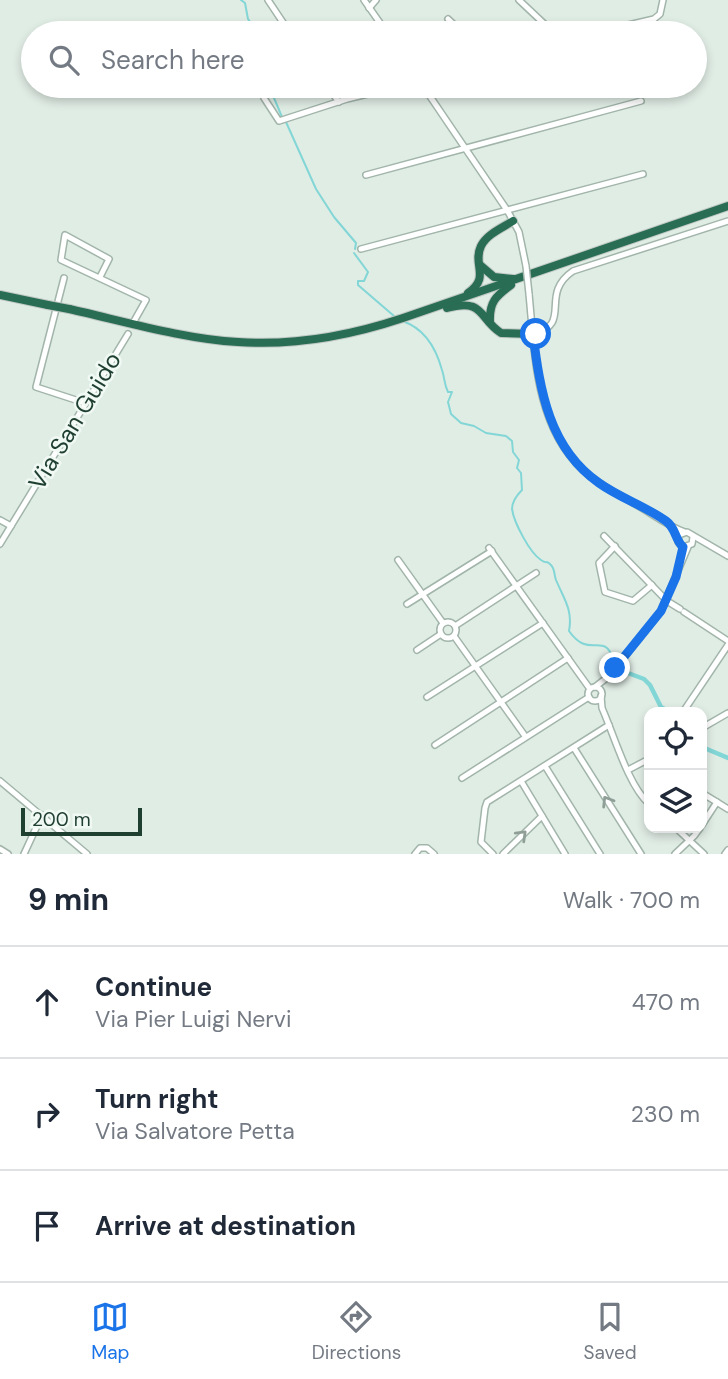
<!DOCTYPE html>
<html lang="en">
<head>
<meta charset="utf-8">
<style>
  :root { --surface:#fff; --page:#f6f6f7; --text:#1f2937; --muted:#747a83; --line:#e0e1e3; --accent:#1a73e8 }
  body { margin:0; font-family:"DM Sans",sans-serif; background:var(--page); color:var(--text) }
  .controls { position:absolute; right:21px; bottom:21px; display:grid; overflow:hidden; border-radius:14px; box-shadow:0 4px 10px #0003 }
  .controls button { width:63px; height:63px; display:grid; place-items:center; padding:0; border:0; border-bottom:2px solid var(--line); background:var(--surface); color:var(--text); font:35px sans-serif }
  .scale { position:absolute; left:21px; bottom:18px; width:121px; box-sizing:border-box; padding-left:7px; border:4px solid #1f3f31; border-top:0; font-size:19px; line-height:24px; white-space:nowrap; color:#1f3f31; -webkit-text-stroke:5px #f1f9f4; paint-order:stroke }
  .stop { position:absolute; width:21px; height:21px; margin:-16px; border:5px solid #1a73e8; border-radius:50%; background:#fff }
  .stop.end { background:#1a73e8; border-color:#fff; box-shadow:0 2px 7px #0008 }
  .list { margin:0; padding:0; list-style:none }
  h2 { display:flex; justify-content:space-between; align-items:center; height:91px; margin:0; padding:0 28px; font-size:30px }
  h2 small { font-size:23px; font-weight:400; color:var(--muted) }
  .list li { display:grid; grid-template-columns:46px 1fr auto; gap:21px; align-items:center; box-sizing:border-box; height:112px; padding:0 28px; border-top:2px solid var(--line) }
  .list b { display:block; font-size:26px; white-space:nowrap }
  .list p { margin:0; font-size:23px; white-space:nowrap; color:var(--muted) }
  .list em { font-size:23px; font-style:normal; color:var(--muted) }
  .icon { flex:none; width:38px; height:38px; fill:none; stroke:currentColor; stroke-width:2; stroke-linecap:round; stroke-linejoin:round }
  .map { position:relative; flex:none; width:728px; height:854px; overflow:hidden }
  .search { position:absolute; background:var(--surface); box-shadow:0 4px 10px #0003; left:21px; right:21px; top:21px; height:77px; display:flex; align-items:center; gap:18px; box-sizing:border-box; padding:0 24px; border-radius:38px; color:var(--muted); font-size:26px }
  .sheet { height:427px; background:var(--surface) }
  nav { display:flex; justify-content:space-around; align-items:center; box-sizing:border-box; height:98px; border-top:2px solid var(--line); background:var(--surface); font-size:19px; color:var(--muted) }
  nav a { display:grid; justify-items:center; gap:4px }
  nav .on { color:var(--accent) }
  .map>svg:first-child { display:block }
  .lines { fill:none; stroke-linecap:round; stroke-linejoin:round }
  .stream { stroke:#83d6d6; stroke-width:2 }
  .canal { stroke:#83d6d6; stroke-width:4.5 }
  .minor-casing { stroke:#a2b5ab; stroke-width:8 }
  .highway-casing { stroke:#c0c9c5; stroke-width:10 }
  .minor { stroke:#fff; stroke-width:5 }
  .highway { stroke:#296d54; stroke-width:8 }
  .minor-bridge-casing { stroke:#a2b5ab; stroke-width:8; stroke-linecap:butt }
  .highway-bridge-casing { stroke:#c0c9c5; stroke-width:10; stroke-linecap:butt }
  .minor-bridge { stroke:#fff; stroke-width:5 }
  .highway-bridge { stroke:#296d54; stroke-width:8 }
  .oneway { stroke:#8f9f98 }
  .route { stroke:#1a73e8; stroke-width:9 }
  .labels { text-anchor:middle; stroke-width:5; stroke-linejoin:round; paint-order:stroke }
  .street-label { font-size:24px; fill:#1f3f31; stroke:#f1f9f4 }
</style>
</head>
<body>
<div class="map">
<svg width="728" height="854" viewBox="0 0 728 854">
  <rect width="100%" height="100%" fill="#e0ede5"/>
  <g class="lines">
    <g class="stream">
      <polyline points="241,0 245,3 248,19 258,33"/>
      <polyline points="269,86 282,117"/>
      <polyline points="286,122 316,189 334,217 356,243 355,249"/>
      <polyline points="354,253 368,272 364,281 358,281 358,285 394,316"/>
      <path d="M402 321C424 328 436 348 442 370 445 379 444 384 448 392H452L448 402 451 414 461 423 474 426 486 433 506 436 512 441 513 452 519 460 517 468 521 473 522 490C517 495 512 502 512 509 514 523 530 553 541 560 548 565 545 559 551 565 555 569 554 575 556 580 564 599 573 610 569 631 590 661 604 629 614 661"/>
    </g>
    <g class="canal">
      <polyline points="614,661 620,670 644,679 650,685 661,707 669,712"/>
      <polyline points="702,747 728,758"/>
    </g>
    <g class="minor-casing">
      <g id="minor">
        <polyline points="268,0 290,33"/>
        <polyline points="364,0 387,33"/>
        <polyline points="519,0 554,33"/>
        <polyline points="369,8 376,0"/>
        <polyline points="448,19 463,33"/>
        <polyline points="206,29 212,33"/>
        <polyline points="594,33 654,19 660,14 663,0"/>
        <polyline points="260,86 264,98 279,121 347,99 400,86"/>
        <polyline points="327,86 339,102"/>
        <polyline points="423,86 507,210 519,232 526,266"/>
        <polyline points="366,175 641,101"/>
        <polyline points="361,249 643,174"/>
        <polyline points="100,277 109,259 65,235 61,260 146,300 133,323"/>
        <polyline points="64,278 36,387 85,403"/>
        <path d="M529 294C535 354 535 426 583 470 598 484 616 493 633 503 650 512 667 526 685 532"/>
        <path d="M533 334C574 324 538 295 573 271L728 221"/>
        <polyline points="0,520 11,526"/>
        <polyline points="604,536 667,601 680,609"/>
        <polyline points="693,537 692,544 683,547 678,542 679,535 687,532 728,556"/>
        <polyline points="0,544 128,334"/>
        <polyline points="615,546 599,563 605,592 633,601 652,585"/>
        <polyline points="489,548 590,689"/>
        <polyline points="398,560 443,623"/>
        <polyline points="407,604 492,551"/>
        <polyline points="684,612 728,641"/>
        <circle cx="448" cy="630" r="8"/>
        <polyline points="455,626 536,573"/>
        <polyline points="454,636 525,736"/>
        <polyline points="417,650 441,634"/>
        <polyline points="595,687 609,676 661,611 688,547"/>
        <circle cx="595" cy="694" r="7"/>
        <path d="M601 696 602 708C614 735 628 785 649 804"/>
        <polyline points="427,697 543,623"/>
        <polyline points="683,712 728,645"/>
        <polyline points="702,728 728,713"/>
        <polyline points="435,745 568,658"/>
        <polyline points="574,748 641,854"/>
        <polyline points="545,766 600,854"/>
        <polyline points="628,770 649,759"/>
        <polyline points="462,778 589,697"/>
        <polyline points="0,781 87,854"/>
        <polyline points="521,781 565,854"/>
        <polyline points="702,793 728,809"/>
        <polyline points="702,825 717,802"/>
        <polyline points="676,828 704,854"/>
        <polyline points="0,849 8,854"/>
        <polyline points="24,854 42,815"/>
        <polyline points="415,854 420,848 427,848 434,854"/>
        <polyline points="493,854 481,842 485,808 487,802 609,725"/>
        <polyline points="503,854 542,816"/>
        <polyline points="675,854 694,836 700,828"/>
        <polyline points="725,854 728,850"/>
      </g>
    </g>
    <g class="highway-casing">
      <g id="highway">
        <polyline points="480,265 494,277 513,279"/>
        <path d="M468 293C491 277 472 265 481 246 487 234 502 228 513 221"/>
        <polyline points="0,295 48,305"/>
        <path d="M447 308C485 298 478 318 501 333L533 334"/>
        <path d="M69 309C123 321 184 339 238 342 295 346 349 336 403 318L728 206"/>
        <path d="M490 322C489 302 496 296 511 285"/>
      </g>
    </g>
    <use href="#minor" class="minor"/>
    <use href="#highway" class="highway"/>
    <g class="minor-bridge-casing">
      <polyline id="minor-bridge" points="526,266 529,294"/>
    </g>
    <g class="highway-bridge-casing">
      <polyline id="highway-bridge" points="48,305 69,309"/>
    </g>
    <use href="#minor-bridge" class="minor-bridge"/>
    <use href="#highway-bridge" class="highway-bridge"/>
  </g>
  <defs><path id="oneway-chevron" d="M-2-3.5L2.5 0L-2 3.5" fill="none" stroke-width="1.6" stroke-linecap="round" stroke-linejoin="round" transform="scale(1.75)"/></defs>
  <g class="oneway">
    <use href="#oneway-chevron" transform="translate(607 801) rotate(-122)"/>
    <use href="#oneway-chevron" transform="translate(522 835) rotate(-44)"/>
  </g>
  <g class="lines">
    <path class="route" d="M536 334H533C540 391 549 448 599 483 620 498 645 506 666 521 676 528 675 540 683 547L676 577 661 611 615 668"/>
  </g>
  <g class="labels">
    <g class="street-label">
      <text transform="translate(75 421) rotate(-59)" y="8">Via San Guido</text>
    </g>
  </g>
</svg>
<div class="controls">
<button><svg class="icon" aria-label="locate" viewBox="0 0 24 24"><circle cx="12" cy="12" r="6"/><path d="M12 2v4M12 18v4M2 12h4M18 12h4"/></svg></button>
<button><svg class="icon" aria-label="layers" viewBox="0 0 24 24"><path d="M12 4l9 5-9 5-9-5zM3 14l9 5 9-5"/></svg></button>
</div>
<div class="scale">200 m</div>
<div class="stop" style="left:536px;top:334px"></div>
<div class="stop end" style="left:615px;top:668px"></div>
<div class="search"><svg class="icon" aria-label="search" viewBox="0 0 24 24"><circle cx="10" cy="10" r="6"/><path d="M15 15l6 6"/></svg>Search here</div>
</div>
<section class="sheet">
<h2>9 min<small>Walk · 700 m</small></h2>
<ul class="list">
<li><svg class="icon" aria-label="ahead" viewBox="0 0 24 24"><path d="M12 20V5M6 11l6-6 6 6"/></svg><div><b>Continue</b><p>Via Pier Luigi Nervi</p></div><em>470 m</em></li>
<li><svg class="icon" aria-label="right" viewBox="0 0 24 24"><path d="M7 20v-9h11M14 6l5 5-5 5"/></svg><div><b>Turn right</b><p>Via Salvatore Petta</p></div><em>230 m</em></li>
<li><svg class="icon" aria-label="arrive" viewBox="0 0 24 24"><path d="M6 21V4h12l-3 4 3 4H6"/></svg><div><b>Arrive at destination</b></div></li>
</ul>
</section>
<nav>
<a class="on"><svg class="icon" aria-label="map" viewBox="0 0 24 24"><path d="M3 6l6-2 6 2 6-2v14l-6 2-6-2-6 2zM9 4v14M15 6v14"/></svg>Map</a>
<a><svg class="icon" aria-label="directions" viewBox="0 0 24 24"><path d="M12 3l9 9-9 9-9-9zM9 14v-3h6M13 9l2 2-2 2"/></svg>Directions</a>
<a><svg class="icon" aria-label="saved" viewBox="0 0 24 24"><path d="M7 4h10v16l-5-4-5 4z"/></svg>Saved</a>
</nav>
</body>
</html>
